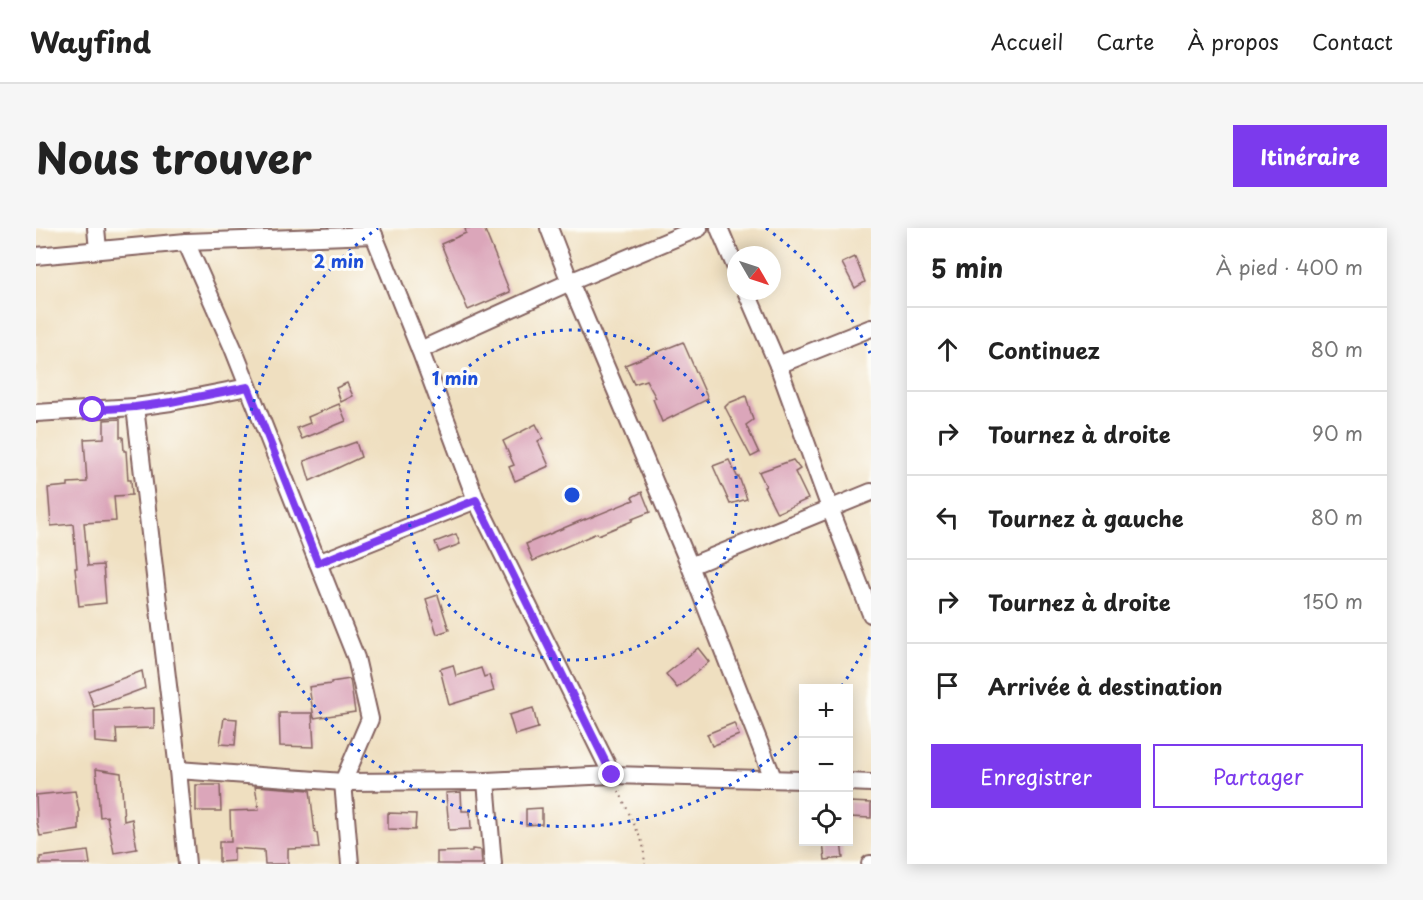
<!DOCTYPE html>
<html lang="fr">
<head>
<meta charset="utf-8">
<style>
  :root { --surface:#fff; --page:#f6f6f6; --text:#222; --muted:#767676; --line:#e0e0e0; --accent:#7c3aed }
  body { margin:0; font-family:"Playpen Sans",sans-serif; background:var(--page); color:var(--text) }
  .controls { position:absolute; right:18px; bottom:18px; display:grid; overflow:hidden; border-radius:0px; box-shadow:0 3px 15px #0003 }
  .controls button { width:54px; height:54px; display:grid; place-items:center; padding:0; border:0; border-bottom:2px solid var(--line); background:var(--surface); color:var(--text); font:30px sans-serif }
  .compass { position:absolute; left:691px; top:18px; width:54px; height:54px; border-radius:50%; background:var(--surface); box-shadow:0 3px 15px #0003; rotate:129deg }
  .stop { position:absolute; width:18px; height:18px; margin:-14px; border:4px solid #7c3aed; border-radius:50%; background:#fff }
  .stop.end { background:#7c3aed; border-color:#fff; box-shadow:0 2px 6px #0008 }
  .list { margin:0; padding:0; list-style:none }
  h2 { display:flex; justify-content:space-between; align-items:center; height:78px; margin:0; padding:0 24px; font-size:26px }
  h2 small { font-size:20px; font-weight:400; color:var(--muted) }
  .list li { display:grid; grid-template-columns:39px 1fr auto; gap:18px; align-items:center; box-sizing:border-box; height:84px; padding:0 24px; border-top:2px solid var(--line) }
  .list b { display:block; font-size:22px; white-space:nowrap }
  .list em { font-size:20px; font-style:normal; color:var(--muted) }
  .actions { display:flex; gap:12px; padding:18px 24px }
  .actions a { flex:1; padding:14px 0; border:2px solid var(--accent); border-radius:0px; text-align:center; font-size:21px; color:var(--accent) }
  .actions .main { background:var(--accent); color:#fff }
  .icon { flex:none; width:33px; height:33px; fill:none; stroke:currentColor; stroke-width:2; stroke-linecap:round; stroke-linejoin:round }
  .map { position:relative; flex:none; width:835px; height:636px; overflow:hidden; border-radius:0px }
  header { display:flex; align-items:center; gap:36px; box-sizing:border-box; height:84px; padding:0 30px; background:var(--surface); border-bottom:2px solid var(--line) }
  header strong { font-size:28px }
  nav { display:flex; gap:33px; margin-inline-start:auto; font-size:21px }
  .intro { display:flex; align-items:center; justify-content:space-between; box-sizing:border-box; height:144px; padding:0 36px }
  h1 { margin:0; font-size:42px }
  .button { padding:15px 27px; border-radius:0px; background:var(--accent); color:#fff; font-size:21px; font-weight:700 }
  main { display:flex; gap:36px; padding:0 36px }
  aside { flex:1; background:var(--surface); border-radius:0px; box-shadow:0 3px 15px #0003 }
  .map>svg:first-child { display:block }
  .building { fill:#dba6ba }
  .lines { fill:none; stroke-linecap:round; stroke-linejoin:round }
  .street-casing { stroke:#84625f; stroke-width:20 }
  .path { stroke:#84625f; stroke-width:2; stroke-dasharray:1.5 4.5; stroke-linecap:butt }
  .street { stroke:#fff; stroke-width:16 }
  .route { stroke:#7c3aed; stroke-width:8 }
  .ring { fill:none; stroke:#1d4ed8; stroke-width:3; stroke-dasharray:3 6 }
  .centre { fill:#1d4ed8; stroke:#fdfcf7; stroke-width:3 }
  .ring-label { font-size:18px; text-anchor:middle; font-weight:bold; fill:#1d4ed8; stroke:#fdfcf7; stroke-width:6; stroke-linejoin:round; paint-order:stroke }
</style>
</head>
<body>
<header>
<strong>Wayfind</strong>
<nav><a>Accueil</a><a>Carte</a><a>À propos</a><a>Contact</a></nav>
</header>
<div class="intro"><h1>Nous trouver</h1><a class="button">Itinéraire</a></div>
<main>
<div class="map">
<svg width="835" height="636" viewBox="0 0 835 636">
  <rect width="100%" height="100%" fill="#fdfcf7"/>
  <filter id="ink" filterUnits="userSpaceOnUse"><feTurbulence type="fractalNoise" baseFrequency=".0167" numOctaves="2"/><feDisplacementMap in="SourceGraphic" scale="12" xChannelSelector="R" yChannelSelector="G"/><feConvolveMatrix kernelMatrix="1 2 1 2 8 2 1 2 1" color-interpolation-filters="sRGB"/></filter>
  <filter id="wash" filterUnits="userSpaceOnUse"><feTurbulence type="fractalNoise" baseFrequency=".008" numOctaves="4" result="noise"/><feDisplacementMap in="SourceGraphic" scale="24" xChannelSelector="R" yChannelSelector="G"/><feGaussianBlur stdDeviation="1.35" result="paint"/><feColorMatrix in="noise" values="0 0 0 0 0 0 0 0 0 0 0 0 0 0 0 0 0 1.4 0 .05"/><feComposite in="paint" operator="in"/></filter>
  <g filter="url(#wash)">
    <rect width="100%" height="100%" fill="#efdfc0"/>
    <g id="blocks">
      <g class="building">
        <polygon points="429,0 448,0 474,64 432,82 405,16 430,5"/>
        <polygon points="819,29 829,54 819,60 806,35"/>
        <polygon points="647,114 672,171 626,194 617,171 620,170 610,152 598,156 589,137"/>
        <polygon points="311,155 317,168 305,174 300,160"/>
        <polygon points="710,168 717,192 710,197 723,225 715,229 689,179 693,175"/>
        <polygon points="303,176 310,193 266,211 261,200 274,195 272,189"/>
        <polygon points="84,191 84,209 87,209 88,223 90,223 92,252 95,252 96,267 78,268 80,293 48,295 52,338 67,337 70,375 43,378 39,340 41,340 37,296 15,298 12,260 32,258 32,255 51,254 48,211 68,210 68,192"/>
        <polygon points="500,196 507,210 502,213 513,238 479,253 473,239 478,237 467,213"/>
        <polygon points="320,214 325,229 274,253 268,233"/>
        <polygon points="693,232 702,250 703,249 711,271 694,276 677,238"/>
        <polygon points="757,232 764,241 759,244 772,271 741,285 728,259 730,258 723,244"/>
        <polygon points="606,264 614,284 596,291 596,293 562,307 561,305 497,333 490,316 549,291 549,292 598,272 596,269"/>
        <polygon points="420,306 424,316 403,324 399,314"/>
        <polygon points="402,367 413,402 401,406 390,371"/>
        <polygon points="662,420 673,434 641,460 630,446"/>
        <polygon points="417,437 420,448 445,440 448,449 453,447 458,463 413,477 404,441"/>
        <polygon points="106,443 109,460 58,479 52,463"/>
        <polygon points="314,451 319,484 278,490 273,459 295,456 295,454"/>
        <polygon points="118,480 118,500 80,501 81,516 59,514 58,483"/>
        <polygon points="497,480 502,500 479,507 473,487"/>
        <polygon points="243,485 276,485 278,519 244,518"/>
        <polygon points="188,490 201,491 199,517 184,516"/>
        <polygon points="698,495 703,507 676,518 671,506"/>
        <polygon points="60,541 85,545 88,593 96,591 101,621 78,625 71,588 64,589"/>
        <polygon points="160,557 184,557 185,583 160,583"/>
        <polygon points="219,558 274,562 279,605 281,605 283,620 252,621 252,636 229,636 228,622 198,620 198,633 183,634 183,614 195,614 194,583 223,582"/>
        <polygon points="39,563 43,582 43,602 4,608 1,594 0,567"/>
        <polygon points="425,564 426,583 434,583 435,601 413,602 410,565"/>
        <polygon points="813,574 835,575 835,590 813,589"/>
        <polygon points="506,580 506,596 490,597 490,581"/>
        <polygon points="352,585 380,586 379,602 352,601"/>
        <polygon points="787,614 805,614 807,630 789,632"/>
        <polygon points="436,621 445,622 446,636 401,636 401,624 436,623"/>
        <polygon points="52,623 54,636 4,636 4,629"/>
      </g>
    </g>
  </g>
  <g filter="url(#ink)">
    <use href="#blocks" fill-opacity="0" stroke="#84625f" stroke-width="1.5"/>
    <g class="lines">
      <g class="street-casing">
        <g id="street">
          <polyline points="60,0 62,22"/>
          <polyline points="335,0 384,122 440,272 576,547"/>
          <polyline points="513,0 534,54 654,338 737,550"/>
          <polyline points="683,0 700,40"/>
          <polyline points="150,14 197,120 282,335 320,430 334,491 307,554 314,636"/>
          <polyline points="0,28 150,14 338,7"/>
          <polyline points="710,63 742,137 794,280 835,386"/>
          <polyline points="384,122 534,54 663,0"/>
          <polyline points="742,137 835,100"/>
          <polyline points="99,179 142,542 151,636"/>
          <polyline points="0,185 99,179 135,174 212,159"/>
          <polyline points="282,335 440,272"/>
          <polyline points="654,338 835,264"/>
          <polyline points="142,542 307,554 450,553 576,547 768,552"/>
          <polyline points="450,553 457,636"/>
          <polyline points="812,554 835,555"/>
          <polyline points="834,636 835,636"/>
        </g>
      </g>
      <polyline class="path" points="583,563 607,616 609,636"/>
      <use href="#street" class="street"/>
    </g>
  </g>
  <g class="lines" filter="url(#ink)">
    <polyline class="route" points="57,182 99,179 135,174 212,159 282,335 440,272 576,547"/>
  </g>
  <g class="ring">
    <circle cx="536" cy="267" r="165"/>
    <path d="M834 409A330 330 0 0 1 805 459M767 502A330 330 0 1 1 342 0M730 0A330 330 0 0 1 834 125"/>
  </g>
  <circle cx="536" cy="267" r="9" class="centre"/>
  <g class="ring-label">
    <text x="303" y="40">2 min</text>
    <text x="419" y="157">1 min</text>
  </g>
</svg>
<div class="controls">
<button>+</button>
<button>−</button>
<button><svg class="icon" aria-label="locate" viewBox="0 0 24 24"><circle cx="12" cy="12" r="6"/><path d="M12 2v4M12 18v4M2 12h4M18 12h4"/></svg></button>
</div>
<svg class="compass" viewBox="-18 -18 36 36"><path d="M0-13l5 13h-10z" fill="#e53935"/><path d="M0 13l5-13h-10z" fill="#767676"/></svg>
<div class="stop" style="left:57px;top:182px"></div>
<div class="stop end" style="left:576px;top:547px"></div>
</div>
<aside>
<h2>5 min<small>À pied · 400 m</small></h2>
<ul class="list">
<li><svg class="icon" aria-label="ahead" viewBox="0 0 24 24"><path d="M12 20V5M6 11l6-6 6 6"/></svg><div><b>Continuez</b></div><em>80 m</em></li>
<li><svg class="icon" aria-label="right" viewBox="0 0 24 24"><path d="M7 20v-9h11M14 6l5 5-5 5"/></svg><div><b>Tournez à droite</b></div><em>90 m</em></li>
<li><svg class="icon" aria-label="left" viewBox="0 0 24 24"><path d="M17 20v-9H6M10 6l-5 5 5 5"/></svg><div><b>Tournez à gauche</b></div><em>80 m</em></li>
<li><svg class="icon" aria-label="right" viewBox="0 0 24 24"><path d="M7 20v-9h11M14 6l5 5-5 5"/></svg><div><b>Tournez à droite</b></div><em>150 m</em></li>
<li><svg class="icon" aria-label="arrive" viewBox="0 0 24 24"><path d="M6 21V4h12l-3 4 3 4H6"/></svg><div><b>Arrivée à destination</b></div></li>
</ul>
<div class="actions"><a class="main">Enregistrer</a><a>Partager</a></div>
</aside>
</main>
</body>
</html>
